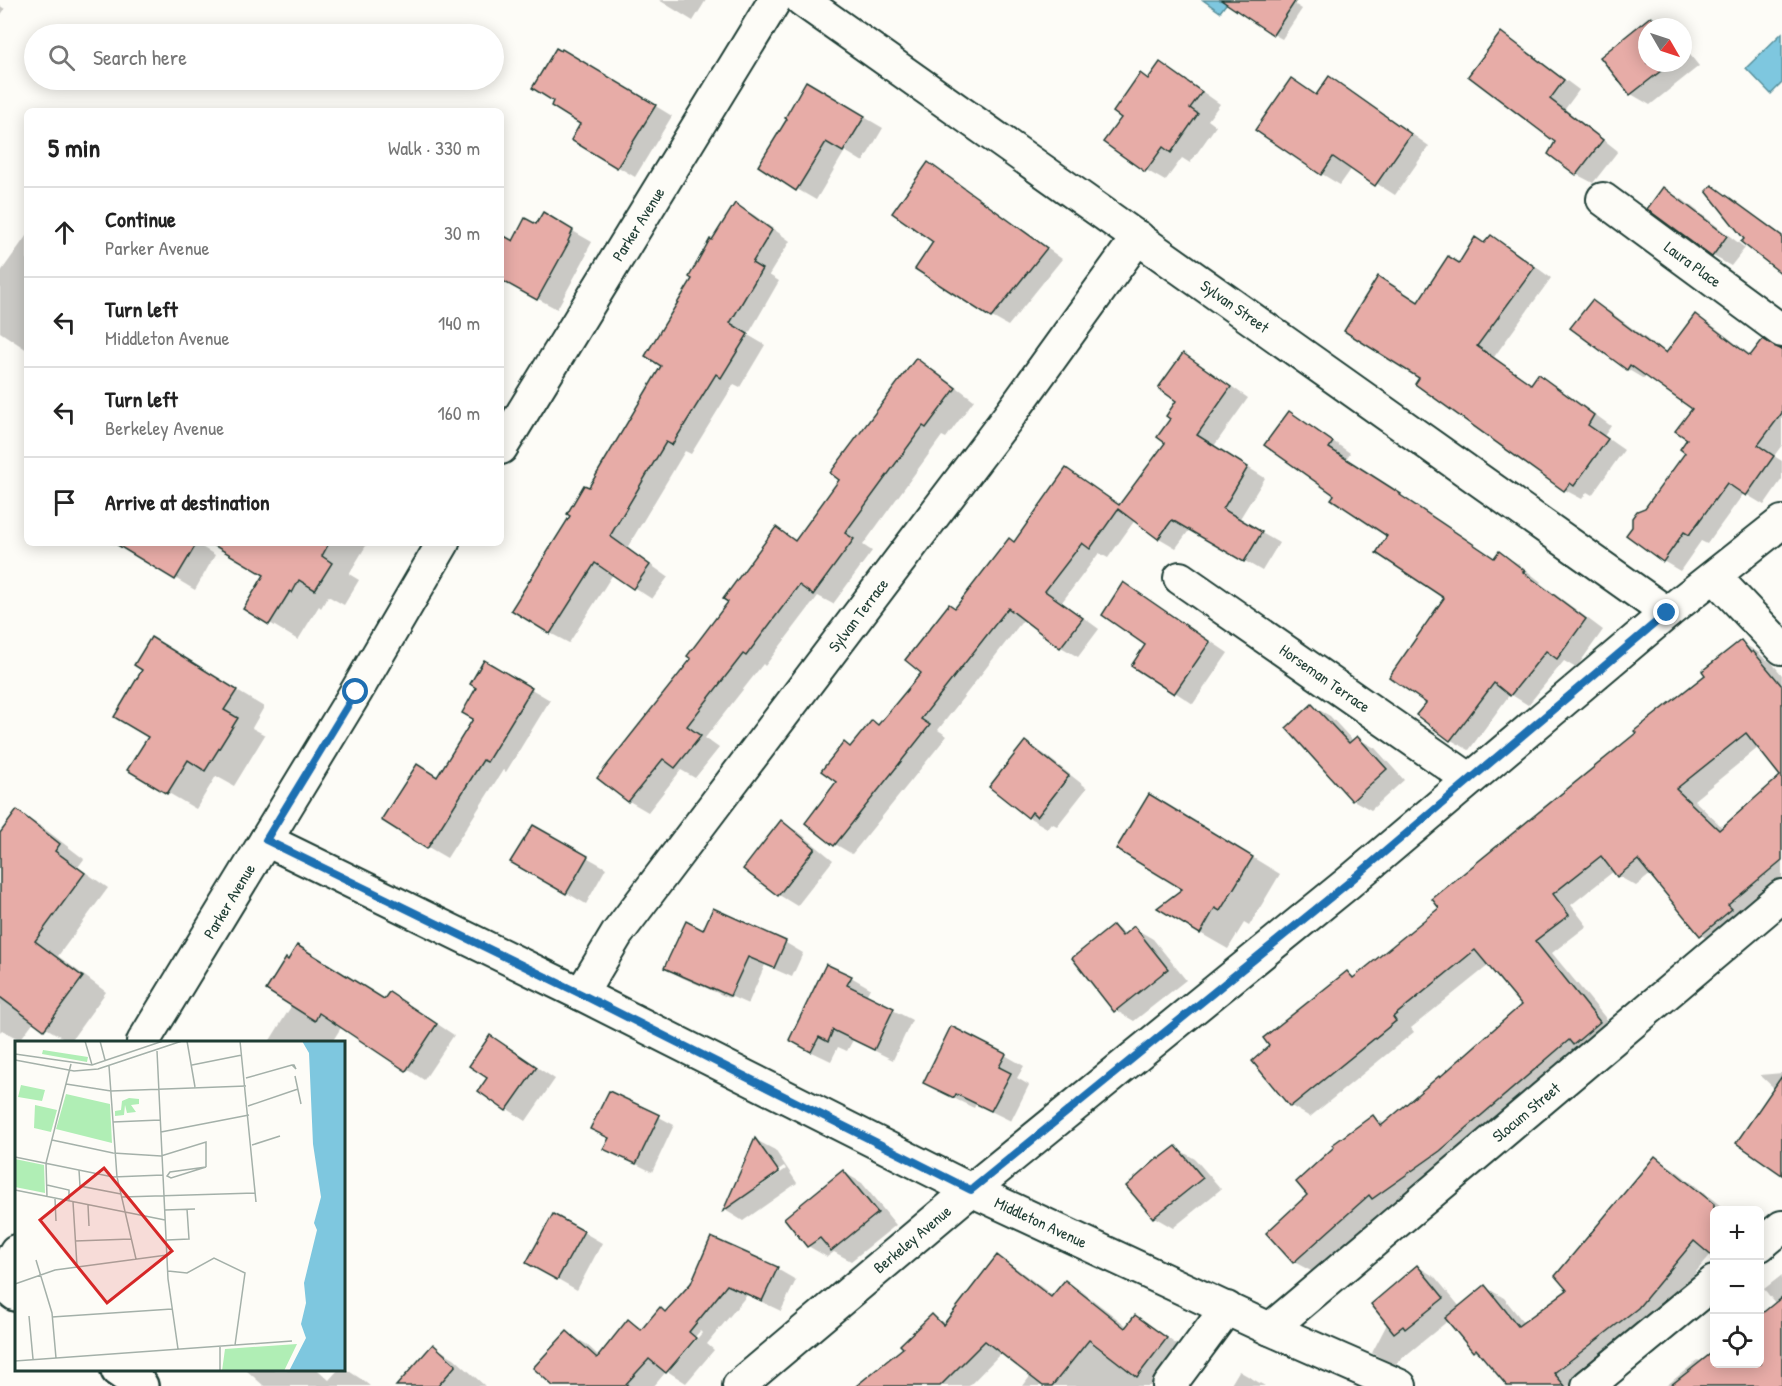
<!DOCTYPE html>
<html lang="en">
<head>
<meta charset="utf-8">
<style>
  :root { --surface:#fff; --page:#f6f6f6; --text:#222; --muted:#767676; --line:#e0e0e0 }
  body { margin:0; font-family:"Patrick Hand",sans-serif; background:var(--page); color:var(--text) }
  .controls { position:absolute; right:18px; bottom:18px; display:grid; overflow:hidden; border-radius:9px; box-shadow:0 3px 15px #0003 }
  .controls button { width:54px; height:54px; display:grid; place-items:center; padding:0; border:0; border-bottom:2px solid var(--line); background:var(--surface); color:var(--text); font:30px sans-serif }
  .compass { position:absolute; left:1638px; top:18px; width:54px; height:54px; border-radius:50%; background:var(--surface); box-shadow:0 3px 15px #0003; rotate:129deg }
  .stop { position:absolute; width:18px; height:18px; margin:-14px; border:4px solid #1f6fb2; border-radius:50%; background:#fff }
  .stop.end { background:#1f6fb2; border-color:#fff; box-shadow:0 2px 6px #0008 }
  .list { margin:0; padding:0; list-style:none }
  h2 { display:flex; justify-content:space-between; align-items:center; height:78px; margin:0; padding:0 24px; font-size:26px }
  h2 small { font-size:20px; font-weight:400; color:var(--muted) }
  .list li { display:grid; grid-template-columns:39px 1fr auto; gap:18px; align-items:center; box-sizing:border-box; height:90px; padding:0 24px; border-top:2px solid var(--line) }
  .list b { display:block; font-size:22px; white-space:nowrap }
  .list p { margin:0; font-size:20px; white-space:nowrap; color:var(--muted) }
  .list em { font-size:20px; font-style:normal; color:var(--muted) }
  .icon { flex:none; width:33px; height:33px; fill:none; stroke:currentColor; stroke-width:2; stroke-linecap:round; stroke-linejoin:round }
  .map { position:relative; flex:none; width:1782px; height:1386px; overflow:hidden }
  .search { position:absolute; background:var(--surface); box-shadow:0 3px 15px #0003; left:24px; top:24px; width:480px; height:66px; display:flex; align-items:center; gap:15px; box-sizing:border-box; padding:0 21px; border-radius:33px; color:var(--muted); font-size:22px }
  .panel { position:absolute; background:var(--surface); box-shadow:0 3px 15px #0003; left:24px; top:108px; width:480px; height:438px; border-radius:9px }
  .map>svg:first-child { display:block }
  .water { fill:#7ec7df; stroke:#58909b; stroke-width:1.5 }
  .shadow { fill:#0003; fill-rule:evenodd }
  .building { fill:#e7aca7; stroke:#1f3d34; stroke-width:1.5; fill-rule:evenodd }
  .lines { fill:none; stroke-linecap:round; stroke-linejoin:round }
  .minor-casing { stroke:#1f3d34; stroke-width:36 }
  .tertiary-casing { stroke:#1f3d34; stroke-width:38 }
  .minor { stroke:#fdfcf7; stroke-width:32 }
  .tertiary { stroke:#fdfcf7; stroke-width:33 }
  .route { stroke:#1f6fb2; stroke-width:8 }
  .labels { text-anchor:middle; stroke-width:4.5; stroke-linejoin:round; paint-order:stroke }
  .street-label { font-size:16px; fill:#1f3d34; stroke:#fdfcf7 }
  .inset-road { fill:none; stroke:#a4b0a9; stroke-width:1.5 }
  .view { fill:#d62828; fill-opacity:0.15; stroke:#d62828; stroke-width:3 }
  .inset-edge { fill:none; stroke:#1f3d34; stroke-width:3 }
</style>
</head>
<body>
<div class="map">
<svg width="1782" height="1386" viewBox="0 0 1782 1386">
  <rect width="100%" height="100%" fill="#fdfcf7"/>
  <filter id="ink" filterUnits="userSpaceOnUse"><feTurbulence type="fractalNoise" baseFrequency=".0167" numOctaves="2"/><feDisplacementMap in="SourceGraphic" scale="12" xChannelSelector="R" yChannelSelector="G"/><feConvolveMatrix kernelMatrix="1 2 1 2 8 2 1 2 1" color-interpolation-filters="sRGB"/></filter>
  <g filter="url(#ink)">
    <g class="water">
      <polygon points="1203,0 1229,0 1220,12"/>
      <polygon points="1782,33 1782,83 1771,94 1746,68"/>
    </g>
    <g class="shadow">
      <polygon points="659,0 706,0 693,21"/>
      <polygon points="1252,0 1288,0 1302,9 1282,39 1273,34"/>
      <polygon points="0,6 5,9 0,16"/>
      <polygon points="1651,18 1666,27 1647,27 1647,63 1683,63 1683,46 1699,66 1650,105 1631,94 1602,57"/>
      <polygon points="1501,34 1517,44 1579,90 1565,109 1618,151 1593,183 1576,174 1557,142"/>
      <polygon points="580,60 672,116 635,177 573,140 582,124"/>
      <polygon points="1160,64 1179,75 1220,104 1208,120 1216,126 1190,163 1182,158 1165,181 1146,170 1105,142"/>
      <polygon points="1329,78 1348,89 1429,146 1395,195 1352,168 1340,185 1322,174 1292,80 1318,95"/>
      <polygon points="806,83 883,128 863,162 845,151 816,200 797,189 789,118"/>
      <polygon points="928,164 944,174 1062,259 1008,326 992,317 935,242"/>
      <polygon points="1712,187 1730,197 1782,235 1782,272 1746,239"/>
      <polygon points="1663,189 1682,199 1745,248 1731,266 1713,256"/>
      <polygon points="736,205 754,215 790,241 769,275 779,281 748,335 765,345 740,387 734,384 691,454 685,451 627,548 668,577 652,599 613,574 569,643 550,633 589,489 663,365 694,279 713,243"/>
      <polygon points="543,214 592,242 586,253 587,254 557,309 501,279 501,236 514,243 537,226"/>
      <polygon points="27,235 27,350 0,332 0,273"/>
      <polygon points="1491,237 1509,247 1551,278 1494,357 1533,385 1539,376 1556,386 1611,426 1604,436 1624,450 1592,495 1587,492 1582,499 1565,490 1421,378 1419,304 1460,264 1485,245"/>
      <polygon points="1592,302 1609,311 1667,354 1696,316 1713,326 1752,356 1782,352 1782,445 1774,456 1782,461 1782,479 1764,505 1744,493 1707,544 1701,541 1680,571 1663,561 1646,509 1687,453 1694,409 1647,375 1644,379 1627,369"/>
      <polygon points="1183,355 1201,365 1248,398 1214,446 1265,478 1239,520 1279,543 1262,571 1190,529 1176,548 1159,538 1135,520 1108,558 1099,553 1062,602 1099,629 1078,657 1061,647 1024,619 938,730 947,736 852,854 835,844 839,782 852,748 880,726 923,672 955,609 1015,543 1067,470 1121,505 1167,443 1172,418 1178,401"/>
      <polygon points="916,360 935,371 974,400 946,438 942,436 863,545 872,551 833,604 818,596 765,666 763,664 705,738 719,748 695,778 681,770 648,812 629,801 599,778 693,659 776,529 796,540 841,479"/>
      <polygon points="1290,413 1307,423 1350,453 1346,459 1418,506 1417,507 1495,559 1499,553 1517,563 1541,582 1540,583 1603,630 1576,668 1564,661 1528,705 1510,694 1469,750 1451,740 1418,715 1428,702 1446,598 1389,535 1336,495"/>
      <polygon points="116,543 195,543 215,555 195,590"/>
      <polygon points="236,543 364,543 367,544 349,574 359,580 344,605 328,596 321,608 319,606 298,640 245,608 266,575"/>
      <polygon points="1124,584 1142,595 1228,653 1193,704 1134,665 1147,644"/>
      <polygon points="1741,642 1759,653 1764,658 1772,663 1782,675 1782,776 1759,747 1694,800 1723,828 1782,777 1782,886 1719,946 1701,935 1651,874 1636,886 1618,876 1614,871 1571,905 1587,926 1552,953 1618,1033 1392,1209 1387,1206 1313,1272 1294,1262 1309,1195 1373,1117 1385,1124 1440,1078 1523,1005 1489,965 1411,1028 1414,1032 1310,1117 1291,1106 1254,1061 1347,973 1356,978 1441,908 1707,675"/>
      <polygon points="179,656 264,707 252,728 265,735 234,786 216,776 196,809 129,770 150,737"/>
      <polygon points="485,662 550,700 506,772 503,770 447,858 428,847 438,778 475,719 478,687"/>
      <polygon points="1312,706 1330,716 1353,741 1357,738 1375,748 1404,780 1371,810 1353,800"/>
      <polygon points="1025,743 1044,754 1087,788 1057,826 1051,823 1047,828 1028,817"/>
      <polygon points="17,812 42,827 84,859 78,867 108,888 58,956 106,992 70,1042 34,1021 20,1040 2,1030 0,1032 0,835"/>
      <polygon points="1178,812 1280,874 1249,926 1244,923 1228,949 1200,933 1184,889"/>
      <polygon points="781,822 800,833 833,860 797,906 779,895"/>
      <polygon points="533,827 606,868 586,904 512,861"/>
      <polygon points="714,910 786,943 803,953 792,977 765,965 748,1004 730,996 729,998 683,978 666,968 704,932"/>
      <polygon points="1113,926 1126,934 1134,928 1153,939 1186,980 1134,1021 1115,1010"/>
      <polygon points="289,962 385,1000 407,1004 454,1035 424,1080 342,1026 332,1042 269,1042 292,1005"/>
      <polygon points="851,977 870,988 866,996 912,1020 893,1060 853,1040 847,1051 838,1047 831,1061 810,1051"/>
      <polygon points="491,1037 555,1079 526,1121 480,1091 489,1078"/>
      <polygon points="1005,1055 1024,1066 1017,1078 1029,1085 1011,1121 976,1104 974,1108 943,1093"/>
      <polygon points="1782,1073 1782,1173 1775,1089 1760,1075"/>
      <polygon points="659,1117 674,1125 652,1172 605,1148 610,1138"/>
      <path d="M756 1140 775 1150 797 1183 743 1221 725 1210ZM784 1166 786 1169 758 1188V1184Z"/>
      <polygon points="1176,1148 1195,1159 1221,1189 1173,1228 1154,1217"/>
      <polygon points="1655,1158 1674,1169 1726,1210 1714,1210 1714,1254 1712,1253 1658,1317 1572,1384 1574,1386 1509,1386 1485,1358 1474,1351 1449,1320 1394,1365 1372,1353 1417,1266 1435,1277 1460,1307 1485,1287 1504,1298 1524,1323 1569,1290"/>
      <polygon points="843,1172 862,1183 896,1225 851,1261 834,1252 827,1257 808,1246 786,1218"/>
      <polygon points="583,1232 602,1243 577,1290 547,1273"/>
      <polygon points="998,1257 1016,1268 1053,1296 1065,1282 1084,1293 1128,1327 1136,1317 1154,1328 1184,1350 1153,1386 1023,1386 1031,1375 1002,1352 969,1386 858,1386 905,1348 932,1316 946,1324"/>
      <polygon points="777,1269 796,1280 781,1311 747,1295 707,1344 714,1350 686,1383 667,1371 669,1371 702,1333 700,1331 654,1386 556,1386 567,1333 586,1344 600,1357 629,1321 643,1329 666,1313 692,1284"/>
      <polygon points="1782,1275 1782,1386 1666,1386 1698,1360 1700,1361 1714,1350 1714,1364 1760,1364 1760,1315 1775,1303 1764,1289"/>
      <polygon points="433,1346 454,1358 485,1386 398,1386"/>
      <polygon points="344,1368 361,1379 370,1386 264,1386 246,1370 318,1370 329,1380 338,1370 344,1370"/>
      <polygon points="1239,1371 1265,1386 1230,1386"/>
    </g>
    <g class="building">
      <polygon points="1221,0 1296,0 1273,35"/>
      <polygon points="1651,16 1659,27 1647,27 1647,63 1671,63 1630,95 1600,57"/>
      <polygon points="1501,32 1564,80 1550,99 1603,140 1576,175 1548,154 1555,142 1468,76"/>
      <polygon points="556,48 561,51 562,49 656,105 617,168 571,140 580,124 551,106 553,101 532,88"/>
      <polygon points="1160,62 1202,92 1190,108 1198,114 1171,153 1163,147 1145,172 1103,142 1121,118 1113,112 1140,73 1148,79"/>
      <polygon points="1329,76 1411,134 1375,186 1333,157 1321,175 1255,130 1291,78 1316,95"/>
      <polygon points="806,81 865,116 843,152 826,142 796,191 758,166 787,119 785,118"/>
      <polygon points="928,162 1047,248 991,318 915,269 933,242 892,213"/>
      <polygon points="1712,185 1782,236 1782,274 1741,242 1744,239 1706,191"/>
      <polygon points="1663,187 1727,236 1712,257 1647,209"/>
      <polygon points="735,203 772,230 752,263 762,269 730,323 748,334 721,378 716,374 672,445 666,442 610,536 650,565 633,589 595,563 550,634 511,610 570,516 567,514 584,485 589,487 661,366 645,356 692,279 689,277 710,239 712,240"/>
      <polygon points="543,212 573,230 568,241 569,242 537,300 501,280 501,234 513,241 525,218 536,224"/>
      <polygon points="1491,235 1535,267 1477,346 1531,384 1538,374 1594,415 1588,425 1608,439 1574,486 1570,483 1564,491 1415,384 1419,378 1344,331 1378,276 1418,302 1448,256 1459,263 1475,237 1484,243"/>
      <polygon points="1592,300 1656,348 1657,346 1666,353 1695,314 1750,356 1763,339 1782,350 1782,413 1758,445 1774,456 1746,496 1727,483 1689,535 1684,532 1663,562 1626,535 1632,527 1632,518 1637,511 1645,508 1685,453 1680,449 1687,439 1675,431 1692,409 1630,365 1627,370 1570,328"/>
      <polygon points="1183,353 1231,387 1197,435 1248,467 1223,509 1262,532 1244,562 1172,520 1158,539 1118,509 1090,549 1082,543 1045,591 1083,618 1060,648 1008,608 921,719 930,725 834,846 805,823 836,782 821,771 844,742 850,747 872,720 878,725 921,673 905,660 949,604 955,608 1009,538 1014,542 1066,468 1119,505 1165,443 1157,437 1170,419 1166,416 1176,401 1158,388"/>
      <polygon points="916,358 956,388 926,428 923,426 845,533 854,539 813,595 799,585 746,656 743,654 687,726 701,736 675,768 663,759 628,802 597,778 691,659 687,656 728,602 723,599 776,527 795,541 839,480 830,473"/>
      <polygon points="1289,411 1333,442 1329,448 1401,494 1400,495 1494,558 1499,551 1525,571 1523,572 1586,619 1557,659 1546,651 1510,696 1494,683 1450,741 1416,715 1426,703 1389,677 1444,598 1376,553 1387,536 1331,499 1334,495 1264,445"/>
      <polygon points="114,543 197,543 175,580"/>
      <polygon points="210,543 329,543 322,556 332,563 315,590 299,580 292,593 290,591 269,625 243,609 264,575"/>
      <polygon points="1123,582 1210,642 1174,694 1131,666 1145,645 1102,615"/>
      <polygon points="151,637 237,690 224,710 238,718 205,771 188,760 167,794 127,770 148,737 114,717 142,670 134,665"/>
      <path d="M1741 640 1751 653 1753 651 1782 686V860L1728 905 1732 909 1700 936 1638 860 1617 877 1601 856 1553 894 1569 915 1535 941 1600 1022 1573 1045 1569 1040 1440 1151 1372 1199 1369 1195 1293 1263 1266 1233 1307 1195 1296 1182 1334 1147 1332 1145 1373 1115 1381 1126 1439 1076 1440 1077 1521 1005 1475 950 1393 1017 1396 1021 1290 1107 1252 1061 1269 1046 1263 1038 1347 971 1353 978 1439 908 1432 899 1636 733 1634 731 1705 675 1702 671ZM1746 733 1780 776 1719 830 1676 789Z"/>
      <polygon points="484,660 532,688 487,762 483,760 427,849 381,820 417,764 437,777 473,719 462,713 476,688 470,684"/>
      <polygon points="1312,704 1349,743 1357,736 1387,769 1352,801 1286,728"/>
      <polygon points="1025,741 1069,776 1037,817 1032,812 1028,818 989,787"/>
      <polygon points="1149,794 1253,857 1220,911 1215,908 1200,934 1157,908 1182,889 1116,849"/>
      <polygon points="17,810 60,844 55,851 85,873 35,941 83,977 44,1030 0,997 0,833"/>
      <polygon points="781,820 815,848 778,896 743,869"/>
      <polygon points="533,825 588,856 566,894 510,862"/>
      <polygon points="713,908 786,941 774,968 748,957 730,996 712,988 712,989 664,968 686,921 703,930"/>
      <polygon points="1113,925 1122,936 1134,926 1168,969 1114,1012 1072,958"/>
      <polygon points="297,945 384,999 389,992 437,1024 406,1071 319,1013 315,1021 266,990 286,958 288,960"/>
      <polygon points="826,964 852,976 847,985 894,1008 874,1050 833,1030 828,1042 819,1037 811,1052 789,1040"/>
      <polygon points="951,1026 1006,1054 999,1067 1011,1073 991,1111 956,1094 954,1098 923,1083"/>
      <polygon points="490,1035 537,1067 506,1111 478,1091 487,1078 469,1066"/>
      <polygon points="1782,1076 1782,1175 1736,1143"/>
      <polygon points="609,1091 660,1115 636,1164 603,1149 609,1138 590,1129"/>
      <polygon points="755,1138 779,1172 723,1211"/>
      <polygon points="1176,1146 1203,1178 1153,1218 1126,1186 1158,1158 1159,1159"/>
      <polygon points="1655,1156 1714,1204 1714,1258 1694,1241 1638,1308 1554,1373 1565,1386 1507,1386 1476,1349 1473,1352 1445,1318 1485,1285 1518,1326 1567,1290 1555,1276"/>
      <polygon points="843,1170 878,1213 831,1251 820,1238 807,1247 784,1218"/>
      <polygon points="553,1214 584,1231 557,1280 526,1263"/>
      <polygon points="711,1237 778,1267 762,1301 727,1285 689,1332 696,1338 666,1373 649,1359 626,1384 628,1386 553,1386 533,1368 567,1331 597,1358 628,1319 641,1330 660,1307 665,1312 691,1283"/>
      <polygon points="997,1255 1051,1297 1065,1280 1125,1328 1135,1315 1167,1338 1137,1377 1089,1340 1052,1386 1043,1386 985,1341 940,1386 856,1386 903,1348 900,1345 932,1314 943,1325"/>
      <polygon points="1417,1265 1444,1298 1405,1329 1403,1326 1394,1333 1371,1304"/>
      <polygon points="1782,1297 1782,1386 1670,1386 1714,1351 1714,1364 1760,1364 1760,1315"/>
      <polygon points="433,1344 456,1365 438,1386 396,1386"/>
    </g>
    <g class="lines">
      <g class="minor-casing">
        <g id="minor">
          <polyline points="802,0 1667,613"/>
          <polyline points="1603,199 1782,331"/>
          <polyline points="501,448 775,0"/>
          <polyline points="1715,577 1782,648"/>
          <polyline points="1180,578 1469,779"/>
          <polyline points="266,840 581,994 971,1190 1270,1329 1400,1386"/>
          <polyline points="581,994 617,934 1012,412 1138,237"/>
          <polyline points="143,1042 356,692 443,543"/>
          <polyline points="1760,1245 1782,1227"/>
          <polyline points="0,1278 16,1251"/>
          <polyline points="1270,1329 1782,896"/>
          <polyline points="739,1386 971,1190 1348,883 1667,613 1782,522"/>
          <polyline points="1169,1386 1227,1308"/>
          <polyline points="1588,1386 1714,1282"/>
        </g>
      </g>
      <g class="tertiary-casing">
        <g id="tertiary">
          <polyline points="0,1282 16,1294"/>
          <polyline points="118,1370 141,1386"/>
        </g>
      </g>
      <use href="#minor" class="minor"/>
      <use href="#tertiary" class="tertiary"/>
    </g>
  </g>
  <g class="lines" filter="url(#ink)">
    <polyline class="route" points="356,692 266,840 581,994 971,1190 1348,883 1667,613"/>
  </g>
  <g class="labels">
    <g class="street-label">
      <text transform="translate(638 224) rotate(-58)" y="6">Parker Avenue</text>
      <text transform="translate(1693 264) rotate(36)" y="6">Laura Place</text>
      <text transform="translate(1235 306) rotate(35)" y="6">Sylvan Street</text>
      <text transform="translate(858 615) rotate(-53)" y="6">Sylvan Terrace</text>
      <text transform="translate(1325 678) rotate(35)" y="6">Horseman Terrace</text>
      <text transform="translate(229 901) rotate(-59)" y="6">Parker Avenue</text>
      <text transform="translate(1526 1112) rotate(-40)" y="6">Slocum Street</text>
      <text transform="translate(1041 1222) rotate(25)" y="6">Middleton Avenue</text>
      <text transform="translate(912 1239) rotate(-40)" y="6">Berkeley Avenue</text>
    </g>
  </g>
  <g transform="translate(15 1041)">
    <rect width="330" height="330" fill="#fdfcf7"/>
    <path d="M28 9 73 16 72 21 27 13ZM6 44 30 49 27 60 3 56ZM51 53 95 63 97 102 41 88ZM114 57 124 58V63L116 64 121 71 112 72 110 64 109 74 100 75V70L106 69 107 60ZM20 64 42 69 36 91 19 87ZM0 118 29 124 30 152 0 146ZM282 303 269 330H207L210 308Z" fill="#b0eeb5"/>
    <path d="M287 0H330V330H274L291 297 286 283 291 262 289 242 302 189 299 182 306 156 298 103 294 12Z" fill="#7ec7df"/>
    <path class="inset-road" d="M70 0 77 24M85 0 90 19M172 0 180 46M225 0 241 161M142 10 153 238 163 308M0 13 77 24 148 0M0 19 59 30 83 28 167 0M177 24 227 14M94 25 102 136 121 218M280 35 286 63M231 37 277 24H279L281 28 277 24M51 43 96 50 231 45M233 65 283 48M98 81 145 79M146 91 234 74M37 99 98 112 146 115 191 101V126M237 104 265 95M0 116 98 136 148 134M191 126 156 137 152 135 155 131ZM64 129 65 145 106 153M32 144 54 149V160M0 149 150 179M32 156 31 122 56 23M107 156 240 152M40 158 41 180M58 161 62 225M73 164 74 185M150 169 180 168M152 199 174 198 172 168M60 200 116 198M21 219 37 272 41 317M153 230 172 232 199 217 230 232 220 304M0 243 40 229 152 214M14 275 18 318M37 276 157 268M0 320 277 300M205 330V305"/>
    <path class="view" d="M89 127 157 210 92 262 25 179Z"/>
    <rect width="330" height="330" class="inset-edge"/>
  </g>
</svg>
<div class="controls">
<button>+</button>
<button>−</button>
<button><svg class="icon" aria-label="locate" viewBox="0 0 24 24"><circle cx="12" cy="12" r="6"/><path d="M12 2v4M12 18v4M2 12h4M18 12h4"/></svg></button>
</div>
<svg class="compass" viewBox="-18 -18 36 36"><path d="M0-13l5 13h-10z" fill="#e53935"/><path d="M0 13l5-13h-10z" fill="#767676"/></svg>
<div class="stop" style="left:356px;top:692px"></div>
<div class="stop end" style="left:1667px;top:613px"></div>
<div class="search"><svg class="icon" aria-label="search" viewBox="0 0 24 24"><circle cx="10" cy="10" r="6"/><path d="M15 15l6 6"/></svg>Search here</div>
<section class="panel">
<h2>5 min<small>Walk · 330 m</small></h2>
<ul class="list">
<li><svg class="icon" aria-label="ahead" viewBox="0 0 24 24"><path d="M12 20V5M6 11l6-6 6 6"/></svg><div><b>Continue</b><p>Parker Avenue</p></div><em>30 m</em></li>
<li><svg class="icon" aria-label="left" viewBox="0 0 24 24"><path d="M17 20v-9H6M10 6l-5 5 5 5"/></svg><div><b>Turn left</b><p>Middleton Avenue</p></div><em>140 m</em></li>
<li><svg class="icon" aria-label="left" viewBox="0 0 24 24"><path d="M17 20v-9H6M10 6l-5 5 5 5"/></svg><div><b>Turn left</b><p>Berkeley Avenue</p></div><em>160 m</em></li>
<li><svg class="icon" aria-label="arrive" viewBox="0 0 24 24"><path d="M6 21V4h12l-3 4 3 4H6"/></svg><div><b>Arrive at destination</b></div></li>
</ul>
</section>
</div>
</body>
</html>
